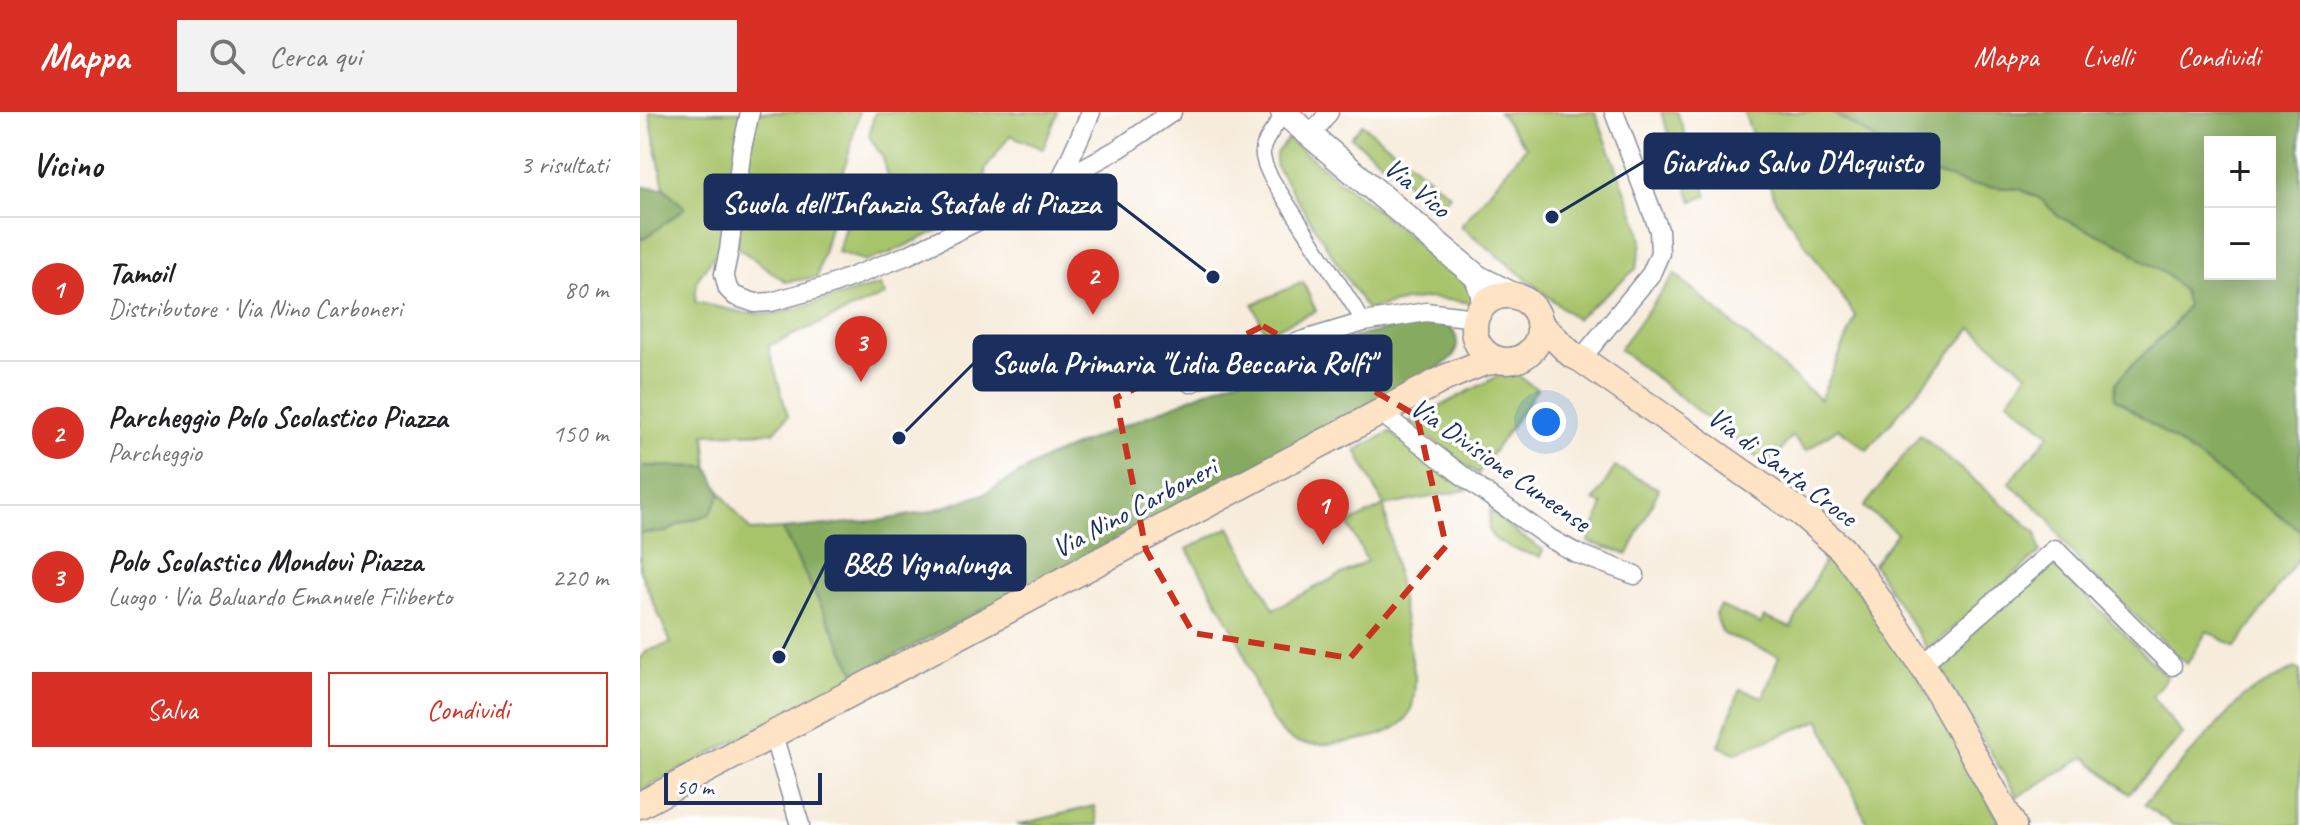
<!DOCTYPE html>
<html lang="it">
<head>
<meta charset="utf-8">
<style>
  :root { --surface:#fff; --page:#f2f2f2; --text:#202124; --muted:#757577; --line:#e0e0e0; --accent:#d93025 }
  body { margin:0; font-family:Caveat,sans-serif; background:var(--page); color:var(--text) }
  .controls { position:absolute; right:24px; top:24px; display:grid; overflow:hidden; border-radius:0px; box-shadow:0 4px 20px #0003 }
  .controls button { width:72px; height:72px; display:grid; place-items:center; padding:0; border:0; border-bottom:2px solid var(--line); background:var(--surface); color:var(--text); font:40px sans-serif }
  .scale { position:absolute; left:24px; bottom:20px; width:158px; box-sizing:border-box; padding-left:8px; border:4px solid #1b2f5e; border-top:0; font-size:22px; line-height:28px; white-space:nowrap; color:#1b2f5e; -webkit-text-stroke:6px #fff; paint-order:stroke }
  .you { position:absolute; left:906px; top:310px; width:28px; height:28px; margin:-20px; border:6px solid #fff; border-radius:50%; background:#1a73e8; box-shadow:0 0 0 12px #1a73e833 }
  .badge { display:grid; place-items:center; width:52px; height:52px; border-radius:50%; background:var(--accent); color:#fff; font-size:26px; font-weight:700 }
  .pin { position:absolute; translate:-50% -66px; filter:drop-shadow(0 2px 4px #0008) }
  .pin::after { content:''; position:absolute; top:42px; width:28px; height:24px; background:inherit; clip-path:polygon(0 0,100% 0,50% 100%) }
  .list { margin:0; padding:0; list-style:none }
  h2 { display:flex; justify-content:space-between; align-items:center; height:104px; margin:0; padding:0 32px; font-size:34px }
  h2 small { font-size:26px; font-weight:400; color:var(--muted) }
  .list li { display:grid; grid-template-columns:52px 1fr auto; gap:24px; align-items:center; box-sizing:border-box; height:144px; padding:0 32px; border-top:2px solid var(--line) }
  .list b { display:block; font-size:30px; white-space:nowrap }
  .list p { margin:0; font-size:26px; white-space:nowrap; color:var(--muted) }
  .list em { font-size:26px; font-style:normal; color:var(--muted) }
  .actions { display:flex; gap:16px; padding:24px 32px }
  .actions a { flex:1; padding:18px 0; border:2px solid var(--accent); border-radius:0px; text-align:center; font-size:28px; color:var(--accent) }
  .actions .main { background:var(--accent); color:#fff }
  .icon { flex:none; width:44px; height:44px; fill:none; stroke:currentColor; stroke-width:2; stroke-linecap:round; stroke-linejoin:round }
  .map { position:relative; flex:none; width:1660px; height:713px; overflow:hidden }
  header { display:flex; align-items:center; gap:48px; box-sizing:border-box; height:112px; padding:0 40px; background:var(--accent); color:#fff }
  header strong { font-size:38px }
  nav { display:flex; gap:44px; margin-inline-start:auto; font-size:28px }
  .search { width:560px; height:72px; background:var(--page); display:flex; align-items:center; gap:20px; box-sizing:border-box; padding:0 28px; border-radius:0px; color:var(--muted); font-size:30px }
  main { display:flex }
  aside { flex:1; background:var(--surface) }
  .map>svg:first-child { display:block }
  .green { fill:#a8c46a; stroke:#627a64; stroke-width:2 }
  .forest { fill:#86aa5e; stroke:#506c5e; stroke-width:2; fill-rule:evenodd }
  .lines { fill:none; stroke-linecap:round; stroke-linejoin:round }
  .pedestrian-casing { stroke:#898e9c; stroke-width:17 }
  .minor-casing { stroke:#898e9c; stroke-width:21 }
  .tertiary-casing { stroke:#898e9c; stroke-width:27 }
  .secondary-casing { stroke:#898e9c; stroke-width:29 }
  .pedestrian { stroke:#fff; stroke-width:14 }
  .minor { stroke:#fff; stroke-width:18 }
  .tertiary { stroke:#fff; stroke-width:24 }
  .secondary { stroke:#fee4c5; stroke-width:26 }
  .marked { fill:none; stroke:#c8321e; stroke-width:6; stroke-dasharray:16 10; stroke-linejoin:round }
  .labels { text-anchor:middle; stroke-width:7; stroke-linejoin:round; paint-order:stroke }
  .street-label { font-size:28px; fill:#1b2f5e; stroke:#fff }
  .leader { fill:none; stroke:#1b2f5e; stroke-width:3 }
  .callout-dot { fill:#1b2f5e; stroke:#fff; stroke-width:3 }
  .callout { fill:#1b2f5e; stroke:#1b2f5e; stroke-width:3 }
  .callout-label { font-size:30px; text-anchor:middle; font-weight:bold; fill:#fff }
</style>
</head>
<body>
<header>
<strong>Mappa</strong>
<div class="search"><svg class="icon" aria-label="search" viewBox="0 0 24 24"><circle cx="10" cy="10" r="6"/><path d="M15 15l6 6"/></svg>Cerca qui</div>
<nav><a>Mappa</a><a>Livelli</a><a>Condividi</a></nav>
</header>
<main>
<aside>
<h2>Vicino<small>3 risultati</small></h2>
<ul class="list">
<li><span class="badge">1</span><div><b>Tamoil</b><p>Distributore · Via Nino Carboneri</p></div><em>80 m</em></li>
<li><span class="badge">2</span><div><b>Parcheggio Polo Scolastico Piazza</b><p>Parcheggio</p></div><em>150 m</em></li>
<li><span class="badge">3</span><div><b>Polo Scolastico Mondovì Piazza</b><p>Luogo · Via Baluardo Emanuele Filiberto</p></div><em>220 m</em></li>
</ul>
<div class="actions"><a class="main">Salva</a><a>Condividi</a></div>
</aside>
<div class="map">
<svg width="1660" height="713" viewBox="0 0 1660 713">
  <rect width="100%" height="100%" fill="#fff"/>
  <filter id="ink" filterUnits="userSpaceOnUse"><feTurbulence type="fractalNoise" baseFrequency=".0125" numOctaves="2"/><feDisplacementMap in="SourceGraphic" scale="16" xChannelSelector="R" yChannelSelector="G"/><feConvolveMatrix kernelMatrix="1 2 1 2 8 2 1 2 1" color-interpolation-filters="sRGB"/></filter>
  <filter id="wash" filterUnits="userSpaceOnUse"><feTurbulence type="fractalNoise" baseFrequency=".006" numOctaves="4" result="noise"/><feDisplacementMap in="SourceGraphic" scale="32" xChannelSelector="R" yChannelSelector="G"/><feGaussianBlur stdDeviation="1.8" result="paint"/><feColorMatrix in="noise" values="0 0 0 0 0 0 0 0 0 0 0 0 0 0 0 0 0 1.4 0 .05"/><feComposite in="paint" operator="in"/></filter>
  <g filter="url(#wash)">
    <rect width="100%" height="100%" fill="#f7ecdb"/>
    <g class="green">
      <polygon points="9,0 102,0 82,132 57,168 55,190 105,201 135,202 240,173 245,183 128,234 148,304 134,320 65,322 68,355 0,354 0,127 5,126 44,96 24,76"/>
      <polygon points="117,0 219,0 177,165 146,170 97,135 108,38"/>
      <polygon points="235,0 418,0 403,37 370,23 345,58 347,79 354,93 247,142 226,149 198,140 218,63 234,85 251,76 243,46 229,24"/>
      <polygon points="859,0 955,0 999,114 1002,131 996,157 936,207 821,114 886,35"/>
      <polygon points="1021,0 1037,0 1067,84 1052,89"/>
      <polygon points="1104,0 1191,0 1286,59 1331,73 1380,77 1401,87 1419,105 1484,134 1504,149 1527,163 1543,179 1548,193 1532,215 1486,259 1477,271 1475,286 1660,418 1660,444 1596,535 1567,519 1547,552 1445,456 1423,430 1408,405 1369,371 1410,322 1368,288 1388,262 1332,216 1227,338 1198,316 1166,339 1152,324 1128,354 979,237 1035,162 1180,288 1216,205 1135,88"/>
      <polygon points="722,12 810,83 799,96 711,25"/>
      <polygon points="648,27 841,182 833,191 791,186 765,189 727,198 636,54 636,41"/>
      <polygon points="663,170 676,199 625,221 613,192"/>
      <polygon points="870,258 897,277 838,362 769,310"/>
      <path d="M750 320 827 378 744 394 775 565C775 599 770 614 736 624 717 629 668 638 652 628 621 610 613 558 598 527 583 497 564 467 547 437L590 415 634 497 727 449 708 412 744 394 716 338Z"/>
      <polygon points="1280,323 1396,420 1400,440 1288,538 1233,452 1257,421 1224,395"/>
      <polygon points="975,355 1019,377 988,442 948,430 963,393 954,389"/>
      <polygon points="81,381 111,419 142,417 217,564 0,679 0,547 7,539 31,531 0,459 0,421 27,420 39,412 69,402"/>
      <path d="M850 398 878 422 903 438 900 445C887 441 852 433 849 418 848 413 850 404 850 398Z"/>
      <polygon points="1188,441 1218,479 1282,571 1360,711 1349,713 1228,713 1180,608 1095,641 1079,634 1100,577 1123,585 1139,544 1083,522 1075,502 1080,494 1121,512 1124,505 1151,516"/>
      <polygon points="1414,452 1527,565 1512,584 1543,623 1489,682 1445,645 1377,685 1296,549"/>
      <polygon points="1655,556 1660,559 1660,713 1533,713 1504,692 1604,584"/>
      <polygon points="454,694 458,713 377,713"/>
    </g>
    <g class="forest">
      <path d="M1191 0H1660V418L1475 286 1476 271 1486 259 1532 215 1547 193 1543 179 1527 163 1504 149 1484 134 1419 105 1401 87 1380 77 1331 73 1286 59ZM1570 30H1630V162H1570Z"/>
      <polygon points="0,75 24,76 45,96 5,126 0,127"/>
      <path d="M776 211C792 211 815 208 817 230 817 235 817 238 814 243 810 249 801 254 794 259L217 564 142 417 243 408 288 400 344 382 408 345 589 270 715 225Z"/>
      <polygon points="0,354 68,355 81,381 70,402 39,412 27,420 0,421"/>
    </g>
  </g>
  <g filter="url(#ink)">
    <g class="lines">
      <g class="pedestrian-casing">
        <path id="pedestrian" d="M644 1C625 32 613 34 633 69L724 210"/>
      </g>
      <g class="minor-casing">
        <g id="minor">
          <polyline points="110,0 102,36 89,138 84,162 88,177 95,184 115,191 131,190 188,174 268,143 420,69 480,36 532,0"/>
          <polyline points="671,24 689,0"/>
          <polyline points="420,69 451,0"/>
          <polyline points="941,247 1011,162 1020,141 1019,118 974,0"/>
          <polyline points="550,271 664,228 724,210 786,200 835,206"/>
          <polyline points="741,301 840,377 911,427 936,441 995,463"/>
          <polyline points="1282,552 1415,437 1532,554"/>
          <polyline points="133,623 160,713"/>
        </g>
      </g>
      <g class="tertiary-casing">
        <g id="tertiary">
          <polyline points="643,0 837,165 875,184"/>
          <polyline points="837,165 843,182 843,193"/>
        </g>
      </g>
      <g class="secondary-casing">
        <g id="secondary">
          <circle cx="867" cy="216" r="33"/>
          <polyline points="899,211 931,242 941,247 1162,402 1202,437 1226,469 1288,562 1373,713"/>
          <polyline points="0,693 805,266 842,251 858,248"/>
        </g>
      </g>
      <use href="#pedestrian" class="pedestrian"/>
      <use href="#minor" class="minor"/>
      <use href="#tertiary" class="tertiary"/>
      <use href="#secondary" class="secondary"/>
    </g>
  </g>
  <path class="marked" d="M623 214 777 304 806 434 710 546 553 521 506 438 476 286Z"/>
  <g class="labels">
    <g class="street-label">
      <text transform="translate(778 75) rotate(40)" y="10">Via Vico</text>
      <text transform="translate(861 352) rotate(35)" y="10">Via Divisione Cuneense</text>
      <text transform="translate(1143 354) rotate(37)" y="10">Via di Santa Croce</text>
      <text transform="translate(494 395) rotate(-28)" y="10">Via Nino Carboneri</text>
    </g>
  </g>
  <path class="leader" d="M912 105L1005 49M573 165L476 90M259 326L334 251M139 545L186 451"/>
  <g class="callout-dot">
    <circle cx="912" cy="105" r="8"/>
    <circle cx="573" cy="165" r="8"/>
    <circle cx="259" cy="326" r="8"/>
    <circle cx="139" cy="545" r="8"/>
  </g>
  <g class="callout">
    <rect x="1005" y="22" width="294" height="54" rx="8"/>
    <rect x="65" y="63" width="411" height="54" rx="8"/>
    <rect x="334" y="224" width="417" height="54" rx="8"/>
    <rect x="186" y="424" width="199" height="54" rx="8"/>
  </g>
  <g class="callout-label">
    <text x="1152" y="60">Giardino Salvo D'Acquisto</text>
    <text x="271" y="101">Scuola dell'Infanzia Statale di Piazza</text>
    <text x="543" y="261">Scuola Primaria "Lidia Beccaria Rolfi"</text>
    <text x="286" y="462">B&amp;B Vignalunga</text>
  </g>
</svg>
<div class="controls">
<button>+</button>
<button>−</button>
</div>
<div class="scale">50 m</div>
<div class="you"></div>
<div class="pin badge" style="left:683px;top:433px">1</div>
<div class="pin badge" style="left:453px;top:203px">2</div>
<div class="pin badge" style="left:221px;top:270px">3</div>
</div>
</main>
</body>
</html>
